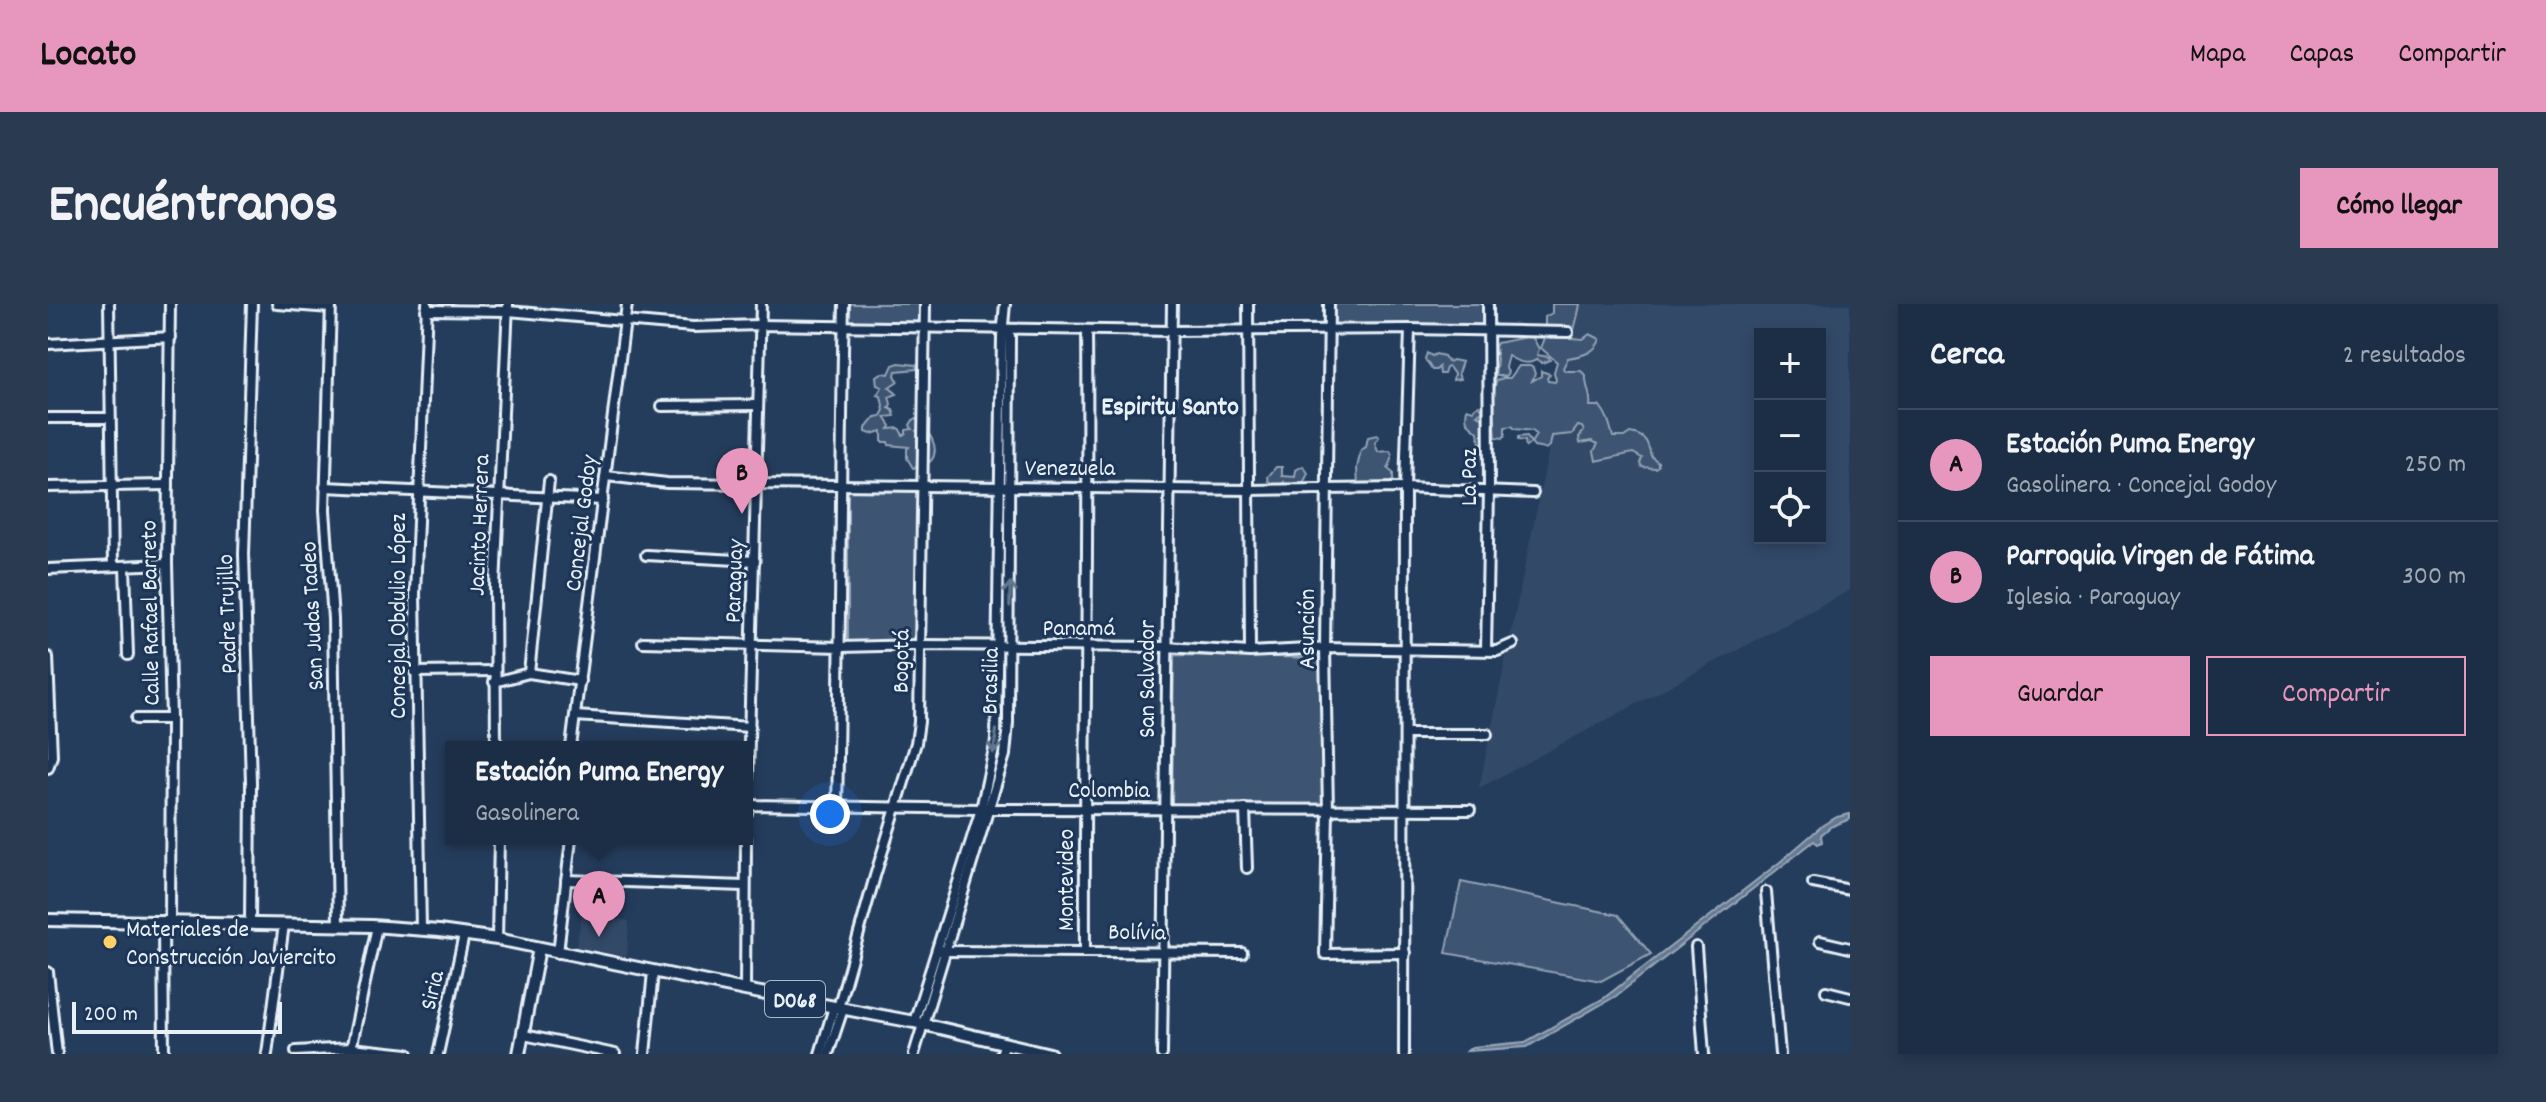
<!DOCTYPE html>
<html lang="es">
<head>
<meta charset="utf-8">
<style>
  :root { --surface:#1c2e46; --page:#293a51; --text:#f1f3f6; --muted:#a0a8b3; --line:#3a4a5f; --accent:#e797bd }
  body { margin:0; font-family:Dekko,sans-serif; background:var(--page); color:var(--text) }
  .controls { position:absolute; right:24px; top:24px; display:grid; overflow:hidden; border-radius:0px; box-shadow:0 4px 12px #0003 }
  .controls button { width:72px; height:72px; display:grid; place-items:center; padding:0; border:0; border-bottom:2px solid var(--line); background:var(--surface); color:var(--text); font:40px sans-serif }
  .scale { position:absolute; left:24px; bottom:20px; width:210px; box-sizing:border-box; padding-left:8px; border:4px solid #e8f1f8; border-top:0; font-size:22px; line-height:28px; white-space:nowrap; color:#e8f1f8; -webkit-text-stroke:6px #1d3557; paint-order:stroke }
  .you { position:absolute; left:782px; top:510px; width:28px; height:28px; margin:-20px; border:6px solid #fff; border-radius:50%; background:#1a73e8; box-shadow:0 0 0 12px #1a73e833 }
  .badge { display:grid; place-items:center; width:52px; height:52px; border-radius:50%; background:var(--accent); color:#111; font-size:26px; font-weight:700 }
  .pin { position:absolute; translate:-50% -66px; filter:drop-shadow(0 2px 4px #0008) }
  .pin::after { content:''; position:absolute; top:42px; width:28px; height:24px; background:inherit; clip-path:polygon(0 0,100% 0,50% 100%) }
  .popup { position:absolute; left:397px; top:437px; width:308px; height:104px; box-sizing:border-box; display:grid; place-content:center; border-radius:0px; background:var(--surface); filter:drop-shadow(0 2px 6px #0005); font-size:26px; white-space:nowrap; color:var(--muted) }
  .popup b { font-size:30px; color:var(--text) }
  .popup::after { content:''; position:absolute; left:50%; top:100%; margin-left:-16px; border:16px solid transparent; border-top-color:var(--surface) }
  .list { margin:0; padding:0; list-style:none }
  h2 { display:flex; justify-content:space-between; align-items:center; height:104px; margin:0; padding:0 32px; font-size:34px }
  h2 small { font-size:26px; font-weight:400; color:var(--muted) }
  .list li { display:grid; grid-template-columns:52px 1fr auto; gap:24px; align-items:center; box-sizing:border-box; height:112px; padding:0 32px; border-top:2px solid var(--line) }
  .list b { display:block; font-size:30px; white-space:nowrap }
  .list p { margin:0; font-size:26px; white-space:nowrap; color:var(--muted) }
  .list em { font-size:26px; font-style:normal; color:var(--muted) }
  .actions { display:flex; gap:16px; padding:24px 32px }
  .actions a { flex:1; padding:18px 0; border:2px solid var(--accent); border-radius:0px; text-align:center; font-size:28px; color:var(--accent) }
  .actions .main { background:var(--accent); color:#111 }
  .icon { flex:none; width:44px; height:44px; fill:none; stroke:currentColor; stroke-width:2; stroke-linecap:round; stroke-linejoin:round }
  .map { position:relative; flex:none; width:1802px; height:750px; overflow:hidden; border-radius:0px }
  header { display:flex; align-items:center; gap:48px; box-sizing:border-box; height:112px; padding:0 40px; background:var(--accent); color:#111 }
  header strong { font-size:38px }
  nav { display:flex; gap:44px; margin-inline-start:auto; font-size:28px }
  .intro { display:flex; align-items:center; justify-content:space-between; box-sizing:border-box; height:192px; padding:0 48px }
  h1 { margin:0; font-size:56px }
  .button { padding:20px 36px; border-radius:0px; background:var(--accent); color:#111; font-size:28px; font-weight:700 }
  main { display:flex; gap:48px; padding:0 48px }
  aside { flex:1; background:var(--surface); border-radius:0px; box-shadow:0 4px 12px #0003 }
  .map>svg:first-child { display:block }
  .built { fill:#334a68; fill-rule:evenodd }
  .green { fill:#3e5472; stroke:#93a2b5; stroke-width:2 }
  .water { fill:#657890; stroke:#99a8ba; stroke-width:2 }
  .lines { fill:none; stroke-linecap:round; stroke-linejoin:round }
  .minor-casing { stroke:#e8f1f8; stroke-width:14 }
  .major-casing { stroke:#e8f1f8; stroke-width:16 }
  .minor { stroke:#1d3557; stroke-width:8 }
  .major { stroke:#1d3557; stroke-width:10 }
  .oneway { stroke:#64778f }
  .poi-dot { fill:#ffd166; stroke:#1d3557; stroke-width:3 }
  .labels { text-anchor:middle; stroke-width:6; stroke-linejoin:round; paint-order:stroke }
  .shield { fill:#1d3557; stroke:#abb9c8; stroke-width:2 }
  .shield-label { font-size:22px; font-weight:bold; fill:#e8f1f8 }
  .street-label { font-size:24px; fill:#e8f1f8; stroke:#1d3557 }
  .poi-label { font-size:24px; fill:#e8f1f8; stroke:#1d3557; text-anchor:start }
  .neighbourhood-label { font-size:26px; font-weight:bold; fill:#e8f1f8; stroke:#1d3557 }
</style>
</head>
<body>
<header>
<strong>Locato</strong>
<nav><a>Mapa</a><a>Capas</a><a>Compartir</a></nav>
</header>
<div class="intro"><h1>Encuéntranos</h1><a class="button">Cómo llegar</a></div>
<main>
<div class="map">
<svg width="1802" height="750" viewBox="0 0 1802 750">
  <rect width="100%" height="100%" fill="#253d5d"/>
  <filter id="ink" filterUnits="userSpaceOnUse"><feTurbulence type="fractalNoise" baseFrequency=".0125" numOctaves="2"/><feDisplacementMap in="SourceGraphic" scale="16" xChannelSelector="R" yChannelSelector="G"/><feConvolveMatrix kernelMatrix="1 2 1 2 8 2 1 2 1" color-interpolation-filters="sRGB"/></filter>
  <g filter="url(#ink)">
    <g class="built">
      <path d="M1531 0H1802V286L1431 484ZM1712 30H1772V234H1712Z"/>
      <polygon points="534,610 581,617 579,652 528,643"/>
    </g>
    <g class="green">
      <polygon points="800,0 873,0 872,19 799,18"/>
      <polygon points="1287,0 1438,0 1438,21 1286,29"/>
      <path d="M1504 0H1532C1530 13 1527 21 1524 34L1535 35 1542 30 1552 35C1548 49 1533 52 1520 54L1515 64 1517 67H1533L1538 72C1537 83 1544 91 1542 102H1552C1560 112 1562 122 1565 133H1576L1582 129C1598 131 1600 139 1603 152L1610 158V162L1607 164 1594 163 1592 159 1594 154 1585 149 1548 157 1546 147 1550 140 1544 137 1532 139 1531 133 1536 127 1534 123 1530 122 1524 130 1504 132 1502 142 1497 145 1486 143 1483 139 1478 143 1477 137 1470 136V133L1479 132 1483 139 1488 131 1485 127 1467 125 1464 122 1457 123V131L1455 134 1448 133 1445 92 1448 77 1455 74H1462L1471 62H1482L1485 64 1487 70 1484 77 1493 72V67L1502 70 1499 74 1500 77 1507 78 1508 76 1506 68 1509 58 1493 44 1501 24 1497 22V13L1504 9Z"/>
      <path d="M1479 33 1485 34 1491 45 1489 51 1501 53 1502 56 1494 59 1489 55C1480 63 1468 57 1460 52L1457 63 1460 68 1458 72H1447L1449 55 1447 43 1449 39Z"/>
      <polygon points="1379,49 1384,52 1388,50 1396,52 1400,58 1404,56 1414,58 1410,69 1412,75 1405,76 1406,70 1401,63 1398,64 1396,70 1392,70 1391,63 1388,66 1384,66 1377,55"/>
      <path d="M851 59 868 61 869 65 848 67 847 71 850 77 841 83 849 90 841 93 843 100 841 104 845 106 847 112 837 113 843 122 841 125 851 124 855 131 858 129V126L864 125 862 121 865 116 872 115 875 123 868 127 873 131 869 136H874L880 128C892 146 889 161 865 164L859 154V145L861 143 841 141 840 138H834V127L823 130 818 128V124L827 113 833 112 836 106 833 92 829 91 834 83 829 81 828 72 834 69 841 70 845 61Z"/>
      <path d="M1431 101 1435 106 1429 111 1437 114V138L1432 140 1430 128C1421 119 1416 120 1419 104L1425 106Z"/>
      <path d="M1329 131 1331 133 1327 139 1330 148 1342 147C1347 154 1342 159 1340 165L1345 169V176L1341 180 1310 182 1309 164 1313 146 1318 143 1320 133Z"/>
      <polygon points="1255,162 1260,169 1254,182 1238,182 1236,178 1234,182 1229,182 1221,177 1220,173 1228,163 1234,163 1234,172 1247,173 1248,166"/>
      <polygon points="873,186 872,337 800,339 800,187"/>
      <polygon points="1126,351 1276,354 1275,503 1124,503"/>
      <polygon points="1413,578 1570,611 1603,650 1553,677 1398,649"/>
    </g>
    <polygon class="water" points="1802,510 1802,515 1782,523 1773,531 1774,538 1770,540 1766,537 1568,692 1479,743 1419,747 1424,743 1477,738 1556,694 1732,558 1775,521 1789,513"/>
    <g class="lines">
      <g class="minor-casing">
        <g id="minor">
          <polyline points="61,0 65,262"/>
          <polyline points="122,0 119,260 123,415 122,617"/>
          <polyline points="229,0 283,4"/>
          <polyline points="283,0 277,206 285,315 290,622"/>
          <polyline points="1200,0 1202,348"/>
          <polyline points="1281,0 1277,344 1280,507 1277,650 1357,649"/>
          <polyline points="378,6 460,7 645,23 711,21 1124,27 1362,25 1520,28"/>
          <polyline points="0,40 123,33"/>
          <polyline points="614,102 710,101"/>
          <polyline points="0,114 62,114"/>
          <polyline points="558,172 619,179 1201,186 1357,184 1485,189"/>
          <polyline points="0,183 120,181"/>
          <polyline points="277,183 555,196"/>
          <polyline points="598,251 707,257"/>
          <polyline points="77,262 80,351"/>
          <polyline points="0,265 119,260"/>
          <polyline points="595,338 793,343 872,341 1118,343 1202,348 1277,344 1449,347 1465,340"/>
          <polyline points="1438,346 1441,186 1440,0"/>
          <polyline points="0,353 4,452 0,464"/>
          <polyline points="367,368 446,367"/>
          <polyline points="481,369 501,177"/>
          <polyline points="446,378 481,369 532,377"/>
          <polyline points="527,412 702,423"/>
          <polyline points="88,415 123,415"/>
          <polyline points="1357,430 1439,430"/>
          <polyline points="448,443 447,283 460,0"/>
          <polyline points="523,443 579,0"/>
          <polyline points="699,501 933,505 1422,506"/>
          <path d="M789 502C793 335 792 167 796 0"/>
          <polyline points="1197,505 1199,564"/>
          <polyline points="699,509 713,0"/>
          <polyline points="518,576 697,582"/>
          <polyline points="1765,579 1802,586"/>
          <polyline points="1718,588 1732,750"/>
          <polyline points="115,617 116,750"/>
          <polyline points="202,619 203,478 196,250 204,0"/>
          <polyline points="373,625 367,290 379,0"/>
          <polyline points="449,635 451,535"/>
          <polyline points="1772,637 1802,644"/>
          <polyline points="1648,643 1656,750"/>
          <path d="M1037 646C1036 439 1041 233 1039 26"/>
          <polyline points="892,647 1194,649"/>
          <polyline points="510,649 523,535"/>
          <polyline points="0,668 9,750"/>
          <polyline points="697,686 698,535"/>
          <polyline points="1778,687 1802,693"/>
          <polyline points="790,704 827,572 868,439 871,418 877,0"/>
          <polyline points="866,718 933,505 948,436 954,32 957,0"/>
          <polyline points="476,731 567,750"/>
          <polyline points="248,747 303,744 360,750"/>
          <polyline points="219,750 236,620"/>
          <polyline points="302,750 329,622"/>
          <polyline points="390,750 416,631"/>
          <polyline points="597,750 605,668"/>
          <polyline points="772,750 786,703"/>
          <polyline points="780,750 795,705"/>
          <polyline points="866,750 957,451 960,419 962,32 957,25"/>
          <polyline points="953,750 957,739"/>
          <polyline points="1114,750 1124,0"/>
          <polyline points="1356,750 1357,184 1362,25"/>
        </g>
      </g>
      <g class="major-casing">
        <g id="major">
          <polyline points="0,616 324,622 391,627 449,635 697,686 866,718 1002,750"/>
          <polyline points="471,750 491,644"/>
        </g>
      </g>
      <use href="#minor" class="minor"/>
      <use href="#major" class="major"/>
    </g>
    <defs><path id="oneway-shaft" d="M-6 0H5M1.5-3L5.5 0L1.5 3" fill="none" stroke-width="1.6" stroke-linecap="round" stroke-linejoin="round" transform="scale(2)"/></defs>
    <g class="oneway">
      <use href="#oneway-shaft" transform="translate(962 290) rotate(-89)"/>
      <use href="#oneway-shaft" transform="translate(947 438) rotate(97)"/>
    </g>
  </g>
  <circle class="poi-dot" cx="62" cy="638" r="8"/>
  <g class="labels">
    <rect class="shield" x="717" y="677" width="60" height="36" rx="6"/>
    <g class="shield-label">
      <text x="747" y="703">D068</text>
    </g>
    <g class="street-label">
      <text x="1022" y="171">Venezuela</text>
      <text transform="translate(1420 173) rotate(-90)" y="8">La Paz</text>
      <text transform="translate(532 219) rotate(-83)" y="8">Concejal Godoy</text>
      <text transform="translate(430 221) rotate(-88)" y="8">Jacinto Herrera</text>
      <text transform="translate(685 277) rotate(-88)" y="8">Paraguay</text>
      <text transform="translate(101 309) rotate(-91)" y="8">Calle Rafael Barreto</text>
      <text transform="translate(178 310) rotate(-92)" y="8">Padre Trujillo</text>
      <text transform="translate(263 312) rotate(-93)" y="8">San Judas Tadeo</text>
      <text transform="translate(349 312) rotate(-90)" y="8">Concejal Obdulio López</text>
      <text x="1031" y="331">Panamá</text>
      <text transform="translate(1258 325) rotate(-90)" y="8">Asunción</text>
      <text transform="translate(852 357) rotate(-89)" y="8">Bogotá</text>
      <text transform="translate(1098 375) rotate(-90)" y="8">San Salvador</text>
      <text transform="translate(941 377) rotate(-89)" y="8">Brasilia</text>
      <text x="1061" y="493">Colombia</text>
      <text transform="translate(1017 576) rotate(-90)" y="8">Montevideo</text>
      <text transform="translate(1089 627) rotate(1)" y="8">Bolívia</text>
      <text transform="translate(383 686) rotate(-77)" y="8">Siria</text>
    </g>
    <g class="poi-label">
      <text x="78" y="632">Materiales de<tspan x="78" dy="28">Construcción Javiercito</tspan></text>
    </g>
    <g class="neighbourhood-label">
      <text x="1122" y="110">Espiritu Santo</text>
    </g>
  </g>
</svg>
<div class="controls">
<button>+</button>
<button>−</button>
<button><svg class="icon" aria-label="locate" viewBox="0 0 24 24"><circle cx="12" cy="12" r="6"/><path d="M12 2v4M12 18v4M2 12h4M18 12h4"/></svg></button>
</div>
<div class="scale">200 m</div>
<div class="you"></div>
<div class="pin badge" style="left:551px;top:633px">A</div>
<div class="popup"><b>Estación Puma Energy</b>Gasolinera</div>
<div class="pin badge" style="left:694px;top:210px">B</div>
</div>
<aside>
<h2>Cerca<small>2 resultados</small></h2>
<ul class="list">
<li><span class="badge">A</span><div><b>Estación Puma Energy</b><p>Gasolinera · Concejal Godoy</p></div><em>250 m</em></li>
<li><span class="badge">B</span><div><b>Parroquia Virgen de Fátima</b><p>Iglesia · Paraguay</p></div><em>300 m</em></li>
</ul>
<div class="actions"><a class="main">Guardar</a><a>Compartir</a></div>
</aside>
</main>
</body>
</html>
